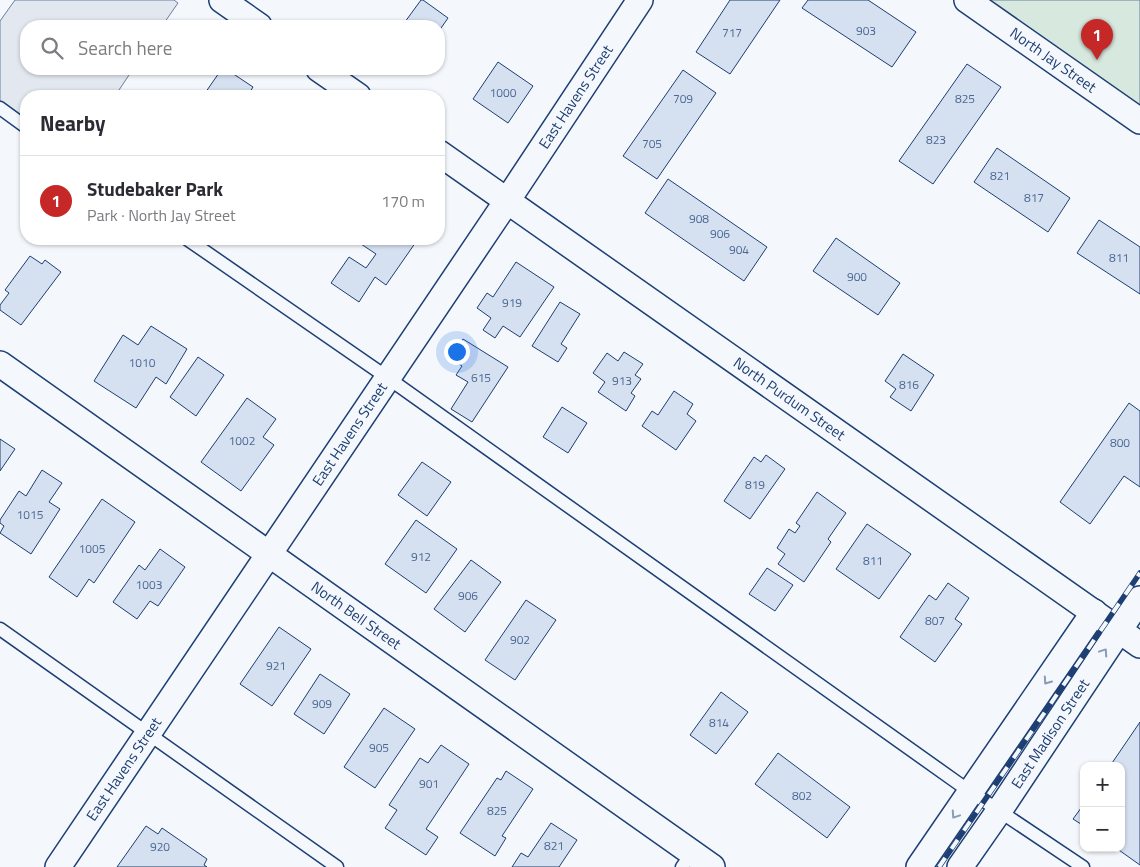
<!DOCTYPE html>
<html lang="en">
<head>
<meta charset="utf-8">
<style>
  :root { --surface:#fff; --page:#f7f7f7; --text:#2b2b33; --muted:#7c7c81; --line:#e1e1e2; --accent:#c62828 }
  body { margin:0; font-family:"Titillium Web",sans-serif; background:var(--page); color:var(--text) }
  .controls { position:absolute; right:15px; bottom:15px; display:grid; overflow:hidden; border-radius:10px; box-shadow:0 1px 4px #0004 }
  .controls button { width:45px; height:45px; display:grid; place-items:center; padding:0; border:0; border-bottom:1px solid var(--line); background:var(--surface); color:var(--text); font:25px sans-serif }
  .you { position:absolute; left:456px; top:351px; width:18px; height:18px; margin:-12px; border:4px solid #fff; border-radius:50%; background:#1a73e8; box-shadow:0 0 0 8px #1a73e833 }
  .badge { display:grid; place-items:center; width:32px; height:32px; border-radius:50%; background:var(--accent); color:#fff; font-size:16px; font-weight:700 }
  .pin { position:absolute; translate:-50% -41px; filter:drop-shadow(0 1px 2px #0008) }
  .pin::after { content:''; position:absolute; top:26px; width:18px; height:15px; background:inherit; clip-path:polygon(0 0,100% 0,50% 100%) }
  .list { margin:0; padding:0; list-style:none }
  h2 { display:flex; justify-content:space-between; align-items:center; height:65px; margin:0; padding:0 20px; font-size:21px }
  h2 small { font-size:16px; font-weight:400; color:var(--muted) }
  .list li { display:grid; grid-template-columns:32px 1fr auto; gap:15px; align-items:center; box-sizing:border-box; height:90px; padding:0 20px; border-top:1px solid var(--line) }
  .list b { display:block; font-size:19px; white-space:nowrap }
  .list p { margin:0; font-size:16px; white-space:nowrap; color:var(--muted) }
  .list em { font-size:16px; font-style:normal; color:var(--muted) }
  .icon { flex:none; width:28px; height:28px; fill:none; stroke:currentColor; stroke-width:2; stroke-linecap:round; stroke-linejoin:round }
  .map { position:relative; flex:none; width:1140px; height:867px; overflow:hidden }
  .search { position:absolute; background:var(--surface); box-shadow:0 1px 4px #0004; left:20px; top:20px; width:425px; height:55px; display:flex; align-items:center; gap:12px; box-sizing:border-box; padding:0 18px; border-radius:20px; color:var(--muted); font-size:19px }
  .panel { position:absolute; background:var(--surface); box-shadow:0 1px 4px #0004; left:20px; top:90px; width:425px; height:155px; border-radius:20px }
  .map>svg:first-child { display:block }
  .green { fill:#d7e8df; stroke:#687fa3 }
  .parking { fill:#e3e8f0; stroke:#687fa3 }
  .building { fill:#d5e0f0; stroke:#1d3f73 }
  .lines { fill:none; stroke-linecap:round; stroke-linejoin:round }
  .lane-casing { stroke:#1d3f73; stroke-width:15 }
  .street-casing { stroke:#1d3f73; stroke-width:28 }
  .lane { stroke:#f4f7fb; stroke-width:12 }
  .street { stroke:#f4f7fb; stroke-width:25 }
  .rail-casing { stroke:#1d3f73; stroke-width:5.5 }
  .rail { stroke:#f4f7fb; stroke-width:4; stroke-dasharray:11; stroke-linecap:butt }
  .oneway { stroke:#889bb7 }
  .labels { text-anchor:middle; stroke-width:4; stroke-linejoin:round; paint-order:stroke }
  .number-label { font-size:12px; fill:#4b6792 }
  .street-label { font-size:15px; fill:#1d3f73; stroke:#f4f7fb }
</style>
</head>
<body>
<div class="map">
<svg width="1140" height="867" viewBox="0 0 1140 867">
  <rect width="100%" height="100%" fill="#f4f7fb"/>
  <polygon class="green" points="967,0 1140,0 1140,121"/>
  <polygon class="parking" points="15,0 174,0 178,3 162,26 26,26 26,69 133,69 115,96 26,96 26,119 0,101 0,21"/>
  <g class="building">
    <polygon points="421,0 423,0 448,18 439,31 439,26 402,26"/>
    <polygon points="730,0 780,0 730,74 696,52"/>
    <polygon points="808,0 868,0 916,32 892,67 802,8"/>
    <polygon points="498,62 533,86 508,123 473,99"/>
    <polygon points="967,64 1001,87 933,184 899,161"/>
    <polygon points="221,70 227,75 229,71 253,87 248,95 251,96 203,96"/>
    <polygon points="683,70 716,93 657,179 623,156"/>
    <polygon points="997,148 1070,198 1048,232 974,182"/>
    <polygon points="668,179 767,247 744,281 645,213"/>
    <polygon points="1099,220 1140,247 1140,294 1077,253"/>
    <polygon points="836,238 900,283 878,315 813,271"/>
    <polygon points="365,239 418,239 386,285 375,277 359,302 331,283 349,257 366,268 376,254 361,244"/>
    <polygon points="30,256 42,264 45,260 61,272 21,325 0,310 0,305 9,293 5,290"/>
    <polygon points="516,262 554,287 520,337 503,326 495,338 483,330 491,318 477,308 487,293 493,297"/>
    <polygon points="560,302 580,314 561,344 567,348 558,362 532,346"/>
    <polygon points="151,326 187,349 166,384 156,377 136,408 94,381 123,335 138,345"/>
    <polygon points="463,339 508,367 472,422 451,409 468,382 456,375 462,366 451,359"/>
    <polygon points="624,352 643,364 635,375 641,379 631,393 635,396 626,411 598,392 605,382 593,373 607,353 618,361"/>
    <polygon points="903,354 934,375 911,411 890,397 896,389 885,381"/>
    <polygon points="198,357 224,375 196,416 170,397"/>
    <polygon points="674,391 693,404 687,414 696,421 676,450 642,426 652,411 658,415"/>
    <polygon points="247,398 276,419 263,437 274,445 241,491 201,462"/>
    <polygon points="1129,403 1140,411 1140,487 1124,476 1090,524 1060,502"/>
    <polygon points="562,407 587,423 568,453 543,437"/>
    <polygon points="0,439 15,449 0,471"/>
    <polygon points="766,455 785,469 750,519 724,501 754,457 761,462"/>
    <polygon points="422,462 451,482 427,516 398,495"/>
    <polygon points="42,470 62,483 49,502 60,509 31,554 0,533 4,526 0,523 0,520 19,491 26,496"/>
    <polygon points="817,492 846,513 828,539 831,542 804,582 778,564 785,554 777,548 789,529 795,533 800,526 796,523"/>
    <polygon points="102,499 135,522 94,583 89,579 77,597 49,577"/>
    <polygon points="416,520 457,549 426,593 385,564"/>
    <polygon points="867,524 911,554 879,599 836,569"/>
    <polygon points="160,549 185,567 158,606 150,601 137,619 113,602 139,565 145,570"/>
    <polygon points="471,560 501,582 465,632 434,609"/>
    <polygon points="767,568 793,585 775,611 749,594"/>
    <polygon points="948,583 969,598 955,619 962,624 935,662 900,637 929,595 936,600"/>
    <polygon points="526,600 556,620 515,680 485,660"/>
    <polygon points="279,627 311,649 272,706 240,684"/>
    <polygon points="320,674 350,694 324,734 294,714"/>
    <polygon points="721,692 748,712 716,754 690,735"/>
    <polygon points="384,708 415,729 375,788 344,767"/>
    <polygon points="1140,722 1140,865 1116,848 1121,848 1121,766 1110,766"/>
    <polygon points="441,745 469,764 426,829 438,837 426,855 385,828 397,810 389,805 420,758 428,763"/>
    <polygon points="778,753 850,807 827,838 755,784"/>
    <polygon points="506,771 533,789 502,836 506,838 495,856 460,833 497,778 501,780"/>
    <polygon points="1084,804 1084,826 1073,819"/>
    <polygon points="551,823 577,840 559,867 512,867 521,853 528,857"/>
    <polygon points="146,826 158,834 162,828 207,859 204,865 207,867 117,867"/>
  </g>
  <g class="lines">
    <g class="lane-casing">
      <g id="lane">
        <polyline points="0,108 26,127"/>
        <polyline points="187,239 388,378 962,786 1083,867"/>
        <polyline points="0,629 337,867"/>
        <polyline points="682,867 692,853"/>
      </g>
    </g>
    <g class="street-casing">
      <g id="street">
        <polyline points="222,0 259,26"/>
        <path id="s1" d="M967 0 1140 121"/>
        <polyline points="319,69 358,96"/>
        <path id="s2" d="M439 153 1140 645"/>
        <path id="s3" d="M0 364 712 867"/>
        <path id="s4" d="M58 867 507 201 640 0"/>
        <polyline points="919,867 1094,612"/>
        <path id="s5" d="M960 867 999 811 1140 599"/>
      </g>
    </g>
    <use href="#lane" class="lane"/>
    <use href="#street" class="street"/>
    <g class="rail-casing">
      <polyline id="rail" points="939,867 1140,573"/>
    </g>
    <use href="#rail" class="rail"/>
  </g>
  <defs><path id="oneway-chevron" d="M-2-3.5L2.5 0L-2 3.5" fill="none" stroke-width="1.6" stroke-linecap="round" stroke-linejoin="round" transform="scale(1.25)"/></defs>
  <g class="oneway">
    <use href="#oneway-chevron" transform="translate(1104 652) rotate(-56)"/>
    <use href="#oneway-chevron" transform="translate(1047 681) rotate(125)"/>
    <use href="#oneway-chevron" transform="translate(955 815) rotate(124)"/>
  </g>
  <g class="labels">
    <g class="number-label">
      <text x="866" y="35">903</text>
      <text x="732" y="37">717</text>
      <text x="503" y="97">1000</text>
      <text x="683" y="103">709</text>
      <text x="965" y="103">825</text>
      <text x="936" y="144">823</text>
      <text x="652" y="148">705</text>
      <text x="1000" y="180">821</text>
      <text x="1034" y="202">817</text>
      <text x="699" y="223">908</text>
      <text x="720" y="238">906</text>
      <text x="739" y="254">904</text>
      <text x="1119" y="262">811</text>
      <text x="857" y="281">900</text>
      <text x="512" y="307">919</text>
      <text x="142" y="367">1010</text>
      <text x="481" y="382">615</text>
      <text x="622" y="385">913</text>
      <text x="909" y="389">816</text>
      <text x="242" y="445">1002</text>
      <text x="1120" y="447">800</text>
      <text x="755" y="489">819</text>
      <text x="30" y="519">1015</text>
      <text x="92" y="553">1005</text>
      <text x="421" y="561">912</text>
      <text x="873" y="565">811</text>
      <text x="149" y="589">1003</text>
      <text x="468" y="600">906</text>
      <text x="935" y="625">807</text>
      <text x="520" y="644">902</text>
      <text x="276" y="670">921</text>
      <text x="322" y="708">909</text>
      <text x="719" y="727">814</text>
      <text x="379" y="752">905</text>
      <text x="429" y="788">901</text>
      <text x="802" y="800">802</text>
      <text x="497" y="815">825</text>
      <text x="554" y="850">821</text>
      <text x="160" y="851">920</text>
    </g>
    <g class="street-label">
      <text dy="5" stroke="none"><textPath href="#s1" startOffset="105">North Jay Street</textPath></text>
      <text dy="5" stroke="none"><textPath href="#s4" startOffset="928">East Havens Street</textPath></text>
      <text dy="5" stroke="none"><textPath href="#s2" startOffset="428">North Purdum Street</textPath></text>
      <text dy="5" stroke="none"><textPath href="#s4" startOffset="522">East Havens Street</textPath></text>
      <text dy="5" stroke="none"><textPath href="#s3" startOffset="436">North Bell Street</textPath></text>
      <text dy="5" stroke="none"><textPath href="#s5" startOffset="161">East Madison Street</textPath></text>
      <text dy="5" stroke="none"><textPath href="#s4" startOffset="118">East Havens Street</textPath></text>
    </g>
  </g>
</svg>
<div class="controls">
<button>+</button>
<button>−</button>
</div>
<div class="you"></div>
<div class="pin badge" style="left:1097px;top:60px">1</div>
<div class="search"><svg class="icon" aria-label="search" viewBox="0 0 24 24"><circle cx="10" cy="10" r="6"/><path d="M15 15l6 6"/></svg>Search here</div>
<section class="panel">
<h2>Nearby<small></small></h2>
<ul class="list">
<li><span class="badge">1</span><div><b>Studebaker Park</b><p>Park · North Jay Street</p></div><em>170 m</em></li>
</ul>
</section>
</div>
</body>
</html>
